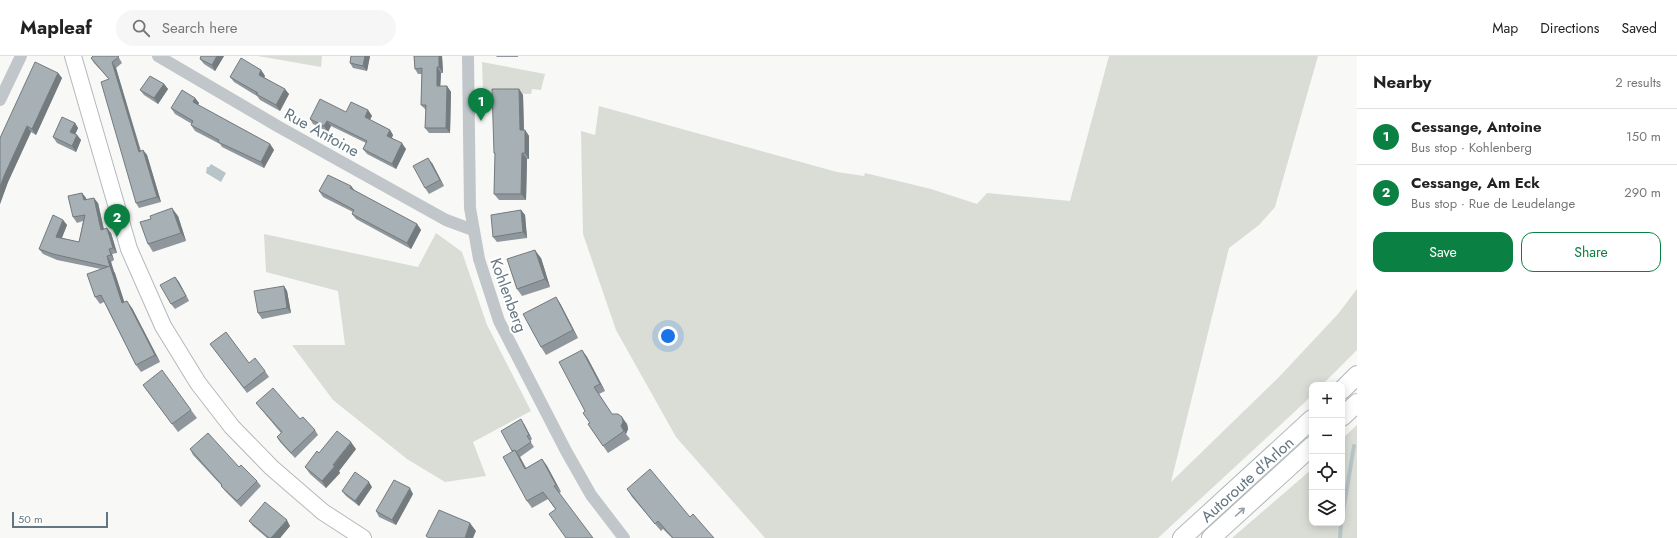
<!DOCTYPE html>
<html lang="en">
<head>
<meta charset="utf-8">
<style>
  :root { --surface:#fff; --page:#f6f6f6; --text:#222; --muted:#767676; --line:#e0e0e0; --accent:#0b8043 }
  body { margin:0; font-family:Jost,sans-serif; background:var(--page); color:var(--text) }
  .controls { position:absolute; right:12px; bottom:12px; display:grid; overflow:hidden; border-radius:8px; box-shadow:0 2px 10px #0003 }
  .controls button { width:36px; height:36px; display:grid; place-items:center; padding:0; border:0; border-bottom:1px solid var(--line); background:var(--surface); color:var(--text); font:20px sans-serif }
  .scale { position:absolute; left:12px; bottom:10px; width:96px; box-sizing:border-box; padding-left:4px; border:2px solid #637681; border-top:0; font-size:11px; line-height:14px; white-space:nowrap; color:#637681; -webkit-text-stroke:3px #fff; paint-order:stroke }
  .you { position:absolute; left:668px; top:280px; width:14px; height:14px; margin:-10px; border:3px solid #fff; border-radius:50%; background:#1a73e8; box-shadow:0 0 0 6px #1a73e833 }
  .badge { display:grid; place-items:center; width:26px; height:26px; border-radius:50%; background:var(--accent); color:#fff; font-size:13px; font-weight:700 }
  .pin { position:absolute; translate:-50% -33px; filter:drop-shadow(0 1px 2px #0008) }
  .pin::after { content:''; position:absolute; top:21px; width:14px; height:12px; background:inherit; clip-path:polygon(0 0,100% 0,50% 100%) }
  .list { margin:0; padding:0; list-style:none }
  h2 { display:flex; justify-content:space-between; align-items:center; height:52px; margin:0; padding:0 16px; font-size:17px }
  h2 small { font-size:13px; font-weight:400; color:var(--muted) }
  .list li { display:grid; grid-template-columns:26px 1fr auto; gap:12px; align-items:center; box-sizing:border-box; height:56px; padding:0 16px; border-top:1px solid var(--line) }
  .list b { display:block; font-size:15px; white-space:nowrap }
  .list p { margin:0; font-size:13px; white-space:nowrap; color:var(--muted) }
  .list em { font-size:13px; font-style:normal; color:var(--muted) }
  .actions { display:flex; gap:8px; padding:12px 16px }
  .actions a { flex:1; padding:9px 0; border:1px solid var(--accent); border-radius:12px; text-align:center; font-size:14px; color:var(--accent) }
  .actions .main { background:var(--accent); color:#fff }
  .icon { flex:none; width:22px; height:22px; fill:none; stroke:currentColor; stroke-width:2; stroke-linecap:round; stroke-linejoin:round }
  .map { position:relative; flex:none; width:1357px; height:482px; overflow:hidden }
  header { display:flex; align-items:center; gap:24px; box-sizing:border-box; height:56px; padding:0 20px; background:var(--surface); border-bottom:1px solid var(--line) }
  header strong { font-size:19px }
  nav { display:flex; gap:22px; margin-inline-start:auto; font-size:14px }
  .search { width:280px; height:36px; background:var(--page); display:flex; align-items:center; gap:10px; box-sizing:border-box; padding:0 14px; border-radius:22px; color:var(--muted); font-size:15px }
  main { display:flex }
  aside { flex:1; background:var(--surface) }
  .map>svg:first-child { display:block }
  .green { fill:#d9ddd5 }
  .water { fill:#b7c5c8 }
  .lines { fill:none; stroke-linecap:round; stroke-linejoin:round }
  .stream { stroke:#b7c5c8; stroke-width:4 }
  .major-casing { stroke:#b3b9bc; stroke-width:18 }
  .highway-casing { stroke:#b2b8bb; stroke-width:20 }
  .minor { stroke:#c1c6ca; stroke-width:12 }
  .major { stroke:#fff; stroke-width:16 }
  .highway { stroke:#fff; stroke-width:18 }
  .wall { fill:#8f979c }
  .shaded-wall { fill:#747b7f }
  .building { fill:#a6b0b5; stroke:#747b7f }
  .oneway { stroke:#929fa7 }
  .labels { text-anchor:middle; stroke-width:4; stroke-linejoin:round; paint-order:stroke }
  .street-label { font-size:16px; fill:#637681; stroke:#fff }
</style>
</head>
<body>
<header>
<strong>Mapleaf</strong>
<div class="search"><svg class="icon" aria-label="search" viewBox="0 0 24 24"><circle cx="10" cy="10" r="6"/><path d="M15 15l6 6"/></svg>Search here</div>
<nav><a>Map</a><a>Directions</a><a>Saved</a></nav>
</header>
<main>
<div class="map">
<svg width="1357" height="482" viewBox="0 0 1357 482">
  <rect width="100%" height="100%" fill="#f8f8f6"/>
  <g class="green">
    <polygon points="258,0 322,0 321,11"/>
    <polygon points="1109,0 1318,0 1275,151 1259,169 1229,192 1171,426 1279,321 1338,258 1357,233 1357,294 1322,329 1312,329 1312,339 1303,348 1158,482 765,482 676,381 616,274 583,178 581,75 595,79 599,50 837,116 864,120 865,117 931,133 977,148 987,137 1070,145"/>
    <polygon points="482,6 545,18 541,34 532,33 531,38 483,36"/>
    <polygon points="436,177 462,196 487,269 531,355 473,386 486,420 445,426 407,403 333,344 292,289 345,289 338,235 266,216 264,178 418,211"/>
    <polygon points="1357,369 1357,482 1232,482 1312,413 1312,467 1342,467 1342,383"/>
  </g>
  <polygon class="water" points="211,108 226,117 221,126 206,117 207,111 209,111"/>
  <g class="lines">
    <g class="stream">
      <polyline points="1342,462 1354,390"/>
      <polyline points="1340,482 1341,467"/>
    </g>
    <g class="major-casing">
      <polyline id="major" points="73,0 129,193 163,270 198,327 232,371 272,412 323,456 363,482"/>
    </g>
    <g class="highway-casing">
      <g id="highway">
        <polyline points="1342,334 1357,319"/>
        <polyline points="1342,361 1357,347"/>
        <polyline points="1182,482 1312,363"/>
        <polyline points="1211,482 1312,390"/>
      </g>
    </g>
    <g class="minor">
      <polyline points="158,0 279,71 446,164 473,174"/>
      <polyline points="468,0 470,152 479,203 499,265 566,395 591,439 624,482"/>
      <polyline points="0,44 21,0"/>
    </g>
    <use href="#major" class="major"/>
    <use href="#highway" class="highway"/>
  </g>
  <g class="wall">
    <polygon points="118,0 122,7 116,12 141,95 143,94 147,99 161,146 139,152 136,147 109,23 94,7 91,2"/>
    <polygon points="201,0 224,0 215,15 204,8 200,3"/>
    <polygon points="351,0 370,0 367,15 353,12 350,7"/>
    <polygon points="414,0 442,0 443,17 441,17 440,30 447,30 451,36 450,77 429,77 425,72 426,54 421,49 422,18 418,18 415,13"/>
    <polygon points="496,0 518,0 518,1 497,1"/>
    <polygon points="261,14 265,20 264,21 289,38 280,55 260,44 257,40 234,26 230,21"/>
    <polygon points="58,17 62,22 36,79 31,76 8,126 0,148 0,82"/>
    <polygon points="164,28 168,33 158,48 144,39 140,34"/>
    <polygon points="519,33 523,39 524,74 525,74 529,80 529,103 527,103 526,144 499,144 494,138 495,99 494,97"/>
    <polygon points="195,42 199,47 198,49 270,88 274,94 264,112 222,91 220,88 195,75 191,69 192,68 175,58 171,52"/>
    <polygon points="368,54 372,60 370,64 390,74 393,79 392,82 406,93 396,113 367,98 363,93 366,87 331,70 328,76 313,68 310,63 346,56"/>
    <polygon points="75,67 78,72 75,78 77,79 81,84 76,96 57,87 53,81"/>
    <polygon points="432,107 444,130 429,138 425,132"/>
    <polygon points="351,130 355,135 417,168 421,174 411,193 356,163 352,158 353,156 323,141 319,135"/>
    <polygon points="82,137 86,142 86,144 98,147 104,173 111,177 117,197 112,198 114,204 111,206 124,246 132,252 160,306 141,316 136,309 104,246 100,248 95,241 101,213 57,204 43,198 39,193 63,164 67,169 62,182 79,186 83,165 77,167 73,161"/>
    <polygon points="521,154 525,159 527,182 497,186 493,181"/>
    <polygon points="178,160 186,185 153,196 148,188"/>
    <polygon points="541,202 550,231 522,240 517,233"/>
    <polygon points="175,221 179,226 189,245 175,253 171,248"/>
    <polygon points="284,230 287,235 291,257 262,263 258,257"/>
    <polygon points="556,241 561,249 578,282 546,299 541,291"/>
    <polygon points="210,288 265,315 269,321 247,337"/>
    <polygon points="582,294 587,301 605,335 599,338 612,358 627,368 628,373 626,378 630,383 608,397 588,368 590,367 585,355"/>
    <polygon points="143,329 191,354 197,362 178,376"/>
    <polygon points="256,347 300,363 315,374 318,379 295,402 280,386 277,381 281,377 260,352"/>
    <polygon points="524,368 532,383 530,385 534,391 520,401 526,412 542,403 547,410 561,436 559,437 555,453 548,443 532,452 527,445 512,395"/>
    <polygon points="190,393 239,411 257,425 261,430 241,451 225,435 221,430 221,429 193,399"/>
    <polygon points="356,393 339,415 340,417 326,432 310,418 305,411 319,397"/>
    <polygon points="372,431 359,450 346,440 342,435"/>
    <polygon points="627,433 690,461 714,482 672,482 663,473 661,475 632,441"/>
    <polygon points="413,438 396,469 379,461 376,455"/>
    <polygon points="249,465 290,470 280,482 267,482 253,470"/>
  </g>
  <g class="shaded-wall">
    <polygon points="217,0 224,0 215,15 212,9"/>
    <polygon points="365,0 370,0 367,15 363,10"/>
    <polygon points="439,0 442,0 443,17 439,11"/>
    <polygon points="112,6 116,12 142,101 139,96"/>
    <polygon points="437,11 441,17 440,36 437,30"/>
    <polygon points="261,14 265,20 262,24 259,19"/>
    <polygon points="58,17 62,22 36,79 32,73"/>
    <polygon points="164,28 168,33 158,48 154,42"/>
    <polygon points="447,30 451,36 450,77 446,72"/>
    <polygon points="285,33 289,38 280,55 276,49"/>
    <polygon points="519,33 523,39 524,80 520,74"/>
    <polygon points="195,42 199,47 197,51 193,46"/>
    <polygon points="368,54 372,60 368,66 365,61"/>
    <polygon points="327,65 331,70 328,76 324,70"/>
    <polygon points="75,67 78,72 74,81 70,76"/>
    <polygon points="27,70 31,76 8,126 0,148 0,131 4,120"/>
    <polygon points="390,74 393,79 390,85 387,80"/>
    <polygon points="525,74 529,80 529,103 525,97"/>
    <polygon points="77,79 81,84 76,96 72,90"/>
    <polygon points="402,87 406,93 396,113 392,108"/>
    <polygon points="270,88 274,94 264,112 261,106"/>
    <polygon points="143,94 147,99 161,146 157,141"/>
    <polygon points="522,97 527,103 526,144 521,138"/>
    <polygon points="428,102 432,107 444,130 440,124"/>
    <polygon points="351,130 355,135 350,132"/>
    <polygon points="82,137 86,142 88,150 84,144"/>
    <polygon points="94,142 98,147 105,179 101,174"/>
    <polygon points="172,152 178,160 186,185 181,177"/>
    <polygon points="521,154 525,159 527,182 523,176"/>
    <polygon points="63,164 67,169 60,186 56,181"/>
    <polygon points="417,168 421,174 411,193 407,187"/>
    <polygon points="107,172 111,177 117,197 113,192"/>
    <polygon points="109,193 112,198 114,204 111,199"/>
    <polygon points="535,194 541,202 550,231 545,223"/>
    <polygon points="107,200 111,206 114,216 110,211"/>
    <polygon points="110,210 115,217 127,254 122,247"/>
    <polygon points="175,221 179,226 189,245 186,240"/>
    <polygon points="284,230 287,235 291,257 287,252"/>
    <polygon points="556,241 561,249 578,282 573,274"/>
    <polygon points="127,245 132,252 160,306 155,299"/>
    <polygon points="582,294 587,301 605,335 600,328"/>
    <polygon points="622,361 627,368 628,373 626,378 621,370"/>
    <polygon points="521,363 524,368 532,383 529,379"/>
    <polygon points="351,386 356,393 339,415 340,417 326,432 322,425"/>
    <polygon points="515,394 520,401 530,420 525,413"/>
    <polygon points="542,403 547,410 561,436 556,429"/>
    <polygon points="369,426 372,431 359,450 355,445"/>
    <polygon points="410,432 413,438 396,469 392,464"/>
    <polygon points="287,464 290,470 280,482 271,482"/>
    <polygon points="470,467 476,475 473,482 465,482"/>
  </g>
  <g class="building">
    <polygon points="93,0 118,0 119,1 112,6 139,96 143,94 157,141 136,147 101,26 109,23 91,2"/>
    <polygon points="201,0 217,0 212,9 200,3"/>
    <polygon points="351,0 365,0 363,10 350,7"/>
    <polygon points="414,0 439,0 439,11 437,11 437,30 447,30 446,72 425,72 426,49 421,49 422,12 415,13"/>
    <polygon points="241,2 261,14 259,19 285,33 276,49 256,38 258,37 230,21"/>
    <polygon points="35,6 58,17 32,73 27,70 4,120 0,131 0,82"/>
    <polygon points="150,20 164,28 154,42 140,34"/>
    <polygon points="492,33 519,33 520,74 525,74 525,97 522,97 521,138 494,138 495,97 494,97"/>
    <polygon points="182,34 195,42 193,46 270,88 261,106 218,86 219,84 191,69 193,65 171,52"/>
    <polygon points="320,43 346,56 351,46 368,54 365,61 390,74 387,80 402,87 392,108 363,93 367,85 327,65 324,70 310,63"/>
    <polygon points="62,61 75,67 70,76 77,79 72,90 53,81"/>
    <polygon points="428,102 440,124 425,132 413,110"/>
    <polygon points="328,119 351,130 350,132 417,168 407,187 352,158 354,154 319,135"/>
    <polygon points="82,137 84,144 94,142 101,174 107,172 113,192 109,193 111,199 107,200 110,211 53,198 39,193 53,159 63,164 56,181 79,186 85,159 73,161 68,140"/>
    <polygon points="172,152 181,177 148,188 140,166 151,163 150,160"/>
    <polygon points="521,154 523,176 493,181 491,159"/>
    <polygon points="535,194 545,223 517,233 507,203"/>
    <polygon points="110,210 122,247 127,245 155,299 136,309 101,239 95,241 87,218"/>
    <polygon points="175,221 186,240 171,248 160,229"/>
    <polygon points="284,230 287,252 258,257 254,235"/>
    <polygon points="556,241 573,274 541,291 523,258"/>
    <polygon points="226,276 249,307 255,302 265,315 244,332 210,288"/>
    <polygon points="582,294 600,328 594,331 612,358 618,358 622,361 623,366 621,370 624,375 603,390 588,368 590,367 583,357 585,355 559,306"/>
    <polygon points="162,314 191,354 172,368 143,329"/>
    <polygon points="273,332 300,363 303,361 315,374 291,397 277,381 282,376 256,347"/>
    <polygon points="521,363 529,379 527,380 531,386 516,396 515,394 512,395 501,375"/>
    <polygon points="337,375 351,386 333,409 335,410 322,425 305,411 317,395 319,397"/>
    <polygon points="208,377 239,411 241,409 257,425 237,445 221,430 222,429 190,393"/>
    <polygon points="515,394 525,413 542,403 556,429 554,430 593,482 566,482 549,458 556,453 543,436 527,445 503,401"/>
    <polygon points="650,413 690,461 693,458 714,482 673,482 658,465 655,468 627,433"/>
    <polygon points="355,416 369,426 355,445 342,435"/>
    <polygon points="394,424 410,432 392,464 376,455"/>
    <polygon points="265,446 287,464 271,482 269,482 249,465"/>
    <polygon points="439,454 470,467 465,482 429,482 426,480"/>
  </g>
  <defs><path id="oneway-shaft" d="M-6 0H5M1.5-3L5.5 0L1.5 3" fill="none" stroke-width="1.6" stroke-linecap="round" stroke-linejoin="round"/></defs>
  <use class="oneway" href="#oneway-shaft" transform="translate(1240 456) rotate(-42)"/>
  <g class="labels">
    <g class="street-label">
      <text transform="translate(322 76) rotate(29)" y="6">Rue Antoine</text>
      <text transform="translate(509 239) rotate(70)" y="6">Kohlenberg</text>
      <text transform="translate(1247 423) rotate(-42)" y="6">Autoroute d'Arlon</text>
    </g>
  </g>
</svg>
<div class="controls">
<button>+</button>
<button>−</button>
<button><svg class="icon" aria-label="locate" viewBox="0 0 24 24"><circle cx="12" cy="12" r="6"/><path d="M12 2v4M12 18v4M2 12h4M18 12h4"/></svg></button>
<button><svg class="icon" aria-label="layers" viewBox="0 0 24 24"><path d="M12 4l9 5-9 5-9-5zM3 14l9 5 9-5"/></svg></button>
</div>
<div class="scale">50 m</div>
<div class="you"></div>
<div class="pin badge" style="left:481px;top:65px">1</div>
<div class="pin badge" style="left:117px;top:181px">2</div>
</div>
<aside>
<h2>Nearby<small>2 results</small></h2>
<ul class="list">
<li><span class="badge">1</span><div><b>Cessange, Antoine</b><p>Bus stop · Kohlenberg</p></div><em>150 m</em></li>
<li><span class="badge">2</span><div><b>Cessange, Am Eck</b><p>Bus stop · Rue de Leudelange</p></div><em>290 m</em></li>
</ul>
<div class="actions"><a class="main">Save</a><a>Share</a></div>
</aside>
</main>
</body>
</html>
